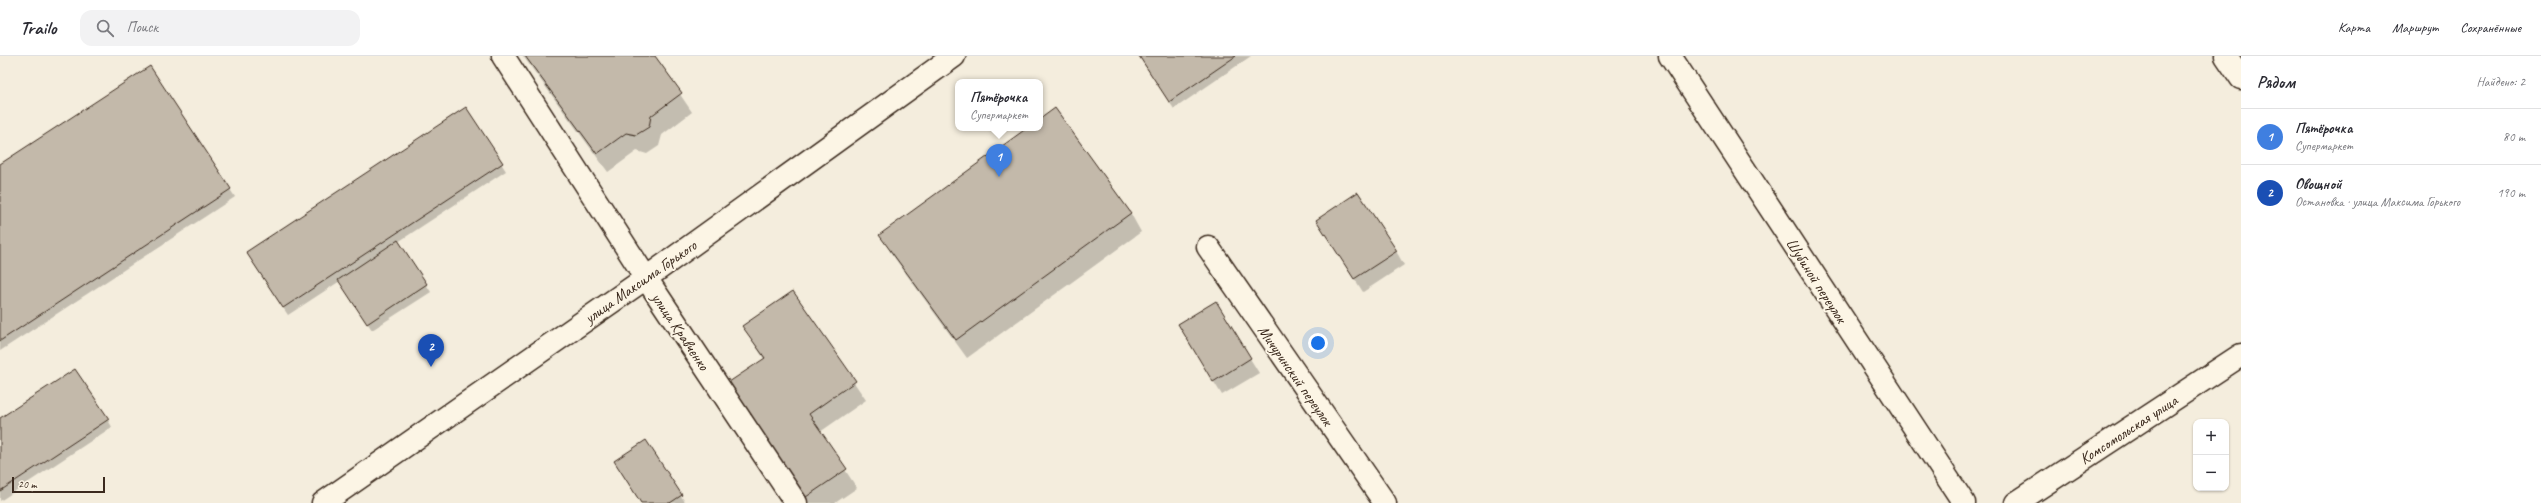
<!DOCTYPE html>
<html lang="ru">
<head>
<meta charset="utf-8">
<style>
  :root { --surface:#fff; --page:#f2f2f3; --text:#2b2b33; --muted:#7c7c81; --line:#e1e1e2; --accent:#2563eb }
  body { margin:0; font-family:Caveat,sans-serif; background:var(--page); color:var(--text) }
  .controls { position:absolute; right:12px; bottom:12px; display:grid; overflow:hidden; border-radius:8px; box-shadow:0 1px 3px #0004 }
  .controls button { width:36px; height:36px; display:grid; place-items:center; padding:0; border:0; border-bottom:1px solid var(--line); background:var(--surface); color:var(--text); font:20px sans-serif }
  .scale { position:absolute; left:12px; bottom:10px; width:93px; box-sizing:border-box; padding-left:4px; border:2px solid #3b2a1e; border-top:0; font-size:11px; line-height:14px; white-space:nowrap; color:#3b2a1e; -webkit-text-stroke:3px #fcf5e5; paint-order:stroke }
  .you { position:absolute; left:1318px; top:287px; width:14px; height:14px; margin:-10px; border:3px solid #fff; border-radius:50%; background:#1a73e8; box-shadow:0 0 0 6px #1a73e833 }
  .badge { display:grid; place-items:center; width:26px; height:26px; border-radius:50%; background:var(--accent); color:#fff; font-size:13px; font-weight:700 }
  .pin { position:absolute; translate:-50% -33px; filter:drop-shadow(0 1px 2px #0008) }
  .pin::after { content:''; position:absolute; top:21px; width:14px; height:12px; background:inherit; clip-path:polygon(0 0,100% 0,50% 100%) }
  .popup { position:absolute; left:955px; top:23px; width:88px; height:52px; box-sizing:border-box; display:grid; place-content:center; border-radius:8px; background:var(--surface); filter:drop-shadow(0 1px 3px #0005); font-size:13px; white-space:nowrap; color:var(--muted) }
  .popup b { font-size:15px; color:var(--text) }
  .popup::after { content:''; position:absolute; left:50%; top:100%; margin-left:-8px; border:8px solid transparent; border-top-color:var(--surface) }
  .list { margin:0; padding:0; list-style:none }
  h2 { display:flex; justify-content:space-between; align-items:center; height:52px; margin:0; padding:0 16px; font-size:17px }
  h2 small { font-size:13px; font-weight:400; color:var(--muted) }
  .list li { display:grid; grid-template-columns:26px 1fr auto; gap:12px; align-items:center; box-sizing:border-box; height:56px; padding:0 16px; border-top:1px solid var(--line) }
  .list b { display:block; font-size:15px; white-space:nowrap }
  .list p { margin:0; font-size:13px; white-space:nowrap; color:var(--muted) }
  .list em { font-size:13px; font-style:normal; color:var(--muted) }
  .icon { flex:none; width:22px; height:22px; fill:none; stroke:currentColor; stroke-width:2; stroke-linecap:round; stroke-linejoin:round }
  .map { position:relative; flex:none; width:2241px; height:447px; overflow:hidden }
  header { display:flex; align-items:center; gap:24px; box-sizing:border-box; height:56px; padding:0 20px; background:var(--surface); border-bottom:1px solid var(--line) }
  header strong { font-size:19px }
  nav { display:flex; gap:22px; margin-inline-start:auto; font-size:14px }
  .search { width:280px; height:36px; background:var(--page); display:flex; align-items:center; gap:10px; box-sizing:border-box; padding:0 14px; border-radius:12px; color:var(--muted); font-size:15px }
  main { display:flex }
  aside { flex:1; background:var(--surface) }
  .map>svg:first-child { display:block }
  .shadow { fill:#0003 }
  .building { fill:#c3b9aa; stroke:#3b2a1e }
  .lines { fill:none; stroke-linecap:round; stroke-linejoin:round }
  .minor-casing { stroke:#3b2a1e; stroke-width:25 }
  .tertiary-casing { stroke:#3b2a1e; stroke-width:25 }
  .secondary-casing { stroke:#3b2a1e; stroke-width:25 }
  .minor { stroke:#fcf5e5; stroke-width:22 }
  .tertiary { stroke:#fcf5e5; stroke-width:22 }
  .secondary { stroke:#fcf5e5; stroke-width:22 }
  .labels { text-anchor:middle; stroke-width:4; stroke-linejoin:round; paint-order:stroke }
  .street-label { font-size:16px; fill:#3b2a1e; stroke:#fcf5e5 }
</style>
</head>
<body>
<header>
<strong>Trailo</strong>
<div class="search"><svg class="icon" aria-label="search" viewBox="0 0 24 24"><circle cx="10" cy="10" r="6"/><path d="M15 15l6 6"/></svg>Поиск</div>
<nav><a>Карта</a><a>Маршрут</a><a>Сохранённые</a></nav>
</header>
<main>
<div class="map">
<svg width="2241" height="447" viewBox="0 0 2241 447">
  <rect width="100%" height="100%" fill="#f4eddd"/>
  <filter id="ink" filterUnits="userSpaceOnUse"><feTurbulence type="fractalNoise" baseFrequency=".025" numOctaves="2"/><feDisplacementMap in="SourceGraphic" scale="8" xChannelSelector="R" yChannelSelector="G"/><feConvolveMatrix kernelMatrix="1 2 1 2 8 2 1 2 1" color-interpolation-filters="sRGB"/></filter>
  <g filter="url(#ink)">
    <g class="shadow">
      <polygon points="523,0 654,0 692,56 662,79 659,90 647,98 637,95 608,116"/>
      <polygon points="1141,0 1251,0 1174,53 1144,8"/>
      <polygon points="150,11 235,141 0,295 0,109"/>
      <polygon points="466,53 506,115 398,186 431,236 372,274 340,225 288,259 251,204"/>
      <polygon points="1055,53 1131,158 1141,176 967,302 891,197 881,179 1029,72 1040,72 1040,64"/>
      <polygon points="1317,164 1396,195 1404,209 1363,236"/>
      <polygon points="792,236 866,344 820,376 857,432 835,447 809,447 739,347 764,303 743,270"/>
      <polygon points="1215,246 1259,317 1222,339 1187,283"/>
      <polygon points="0,363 108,364 112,371 0,445"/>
      <polygon points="646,385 681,440 686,447 641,447 623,419 615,405"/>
    </g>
    <g class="building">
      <polygon points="525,0 655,0 682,37 651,60 649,71 636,79 626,77 597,98"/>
      <polygon points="1139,0 1236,0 1169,46"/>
      <polygon points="150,10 231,133 0,285 0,108"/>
      <polygon points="466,51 503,107 283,252 246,196"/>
      <polygon points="1055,52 1131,157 956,284 879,179 1027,72 1040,72 1040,63"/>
      <polygon points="1358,136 1397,195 1354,223 1316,164"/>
      <polygon points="398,184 427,228 367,268 338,224"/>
      <polygon points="793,235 856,325 809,358 847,413 806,441 726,328 765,302 742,270"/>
      <polygon points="1216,245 1251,302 1213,326 1178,268"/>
      <polygon points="75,313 109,363 0,435 0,362"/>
      <polygon points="646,384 682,439 670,447 641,447 614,405"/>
    </g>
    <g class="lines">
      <g class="minor-casing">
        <g id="minor">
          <polyline points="503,0 646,222"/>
          <polyline points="1670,0 1964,447"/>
          <polyline points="2226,0 2241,22"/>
          <polyline points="1208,191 1385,447"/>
          <polyline points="2016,447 2241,299"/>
        </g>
      </g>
      <g class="tertiary-casing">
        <polyline id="tertiary" points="646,222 796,447"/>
      </g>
      <g class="secondary-casing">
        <polyline id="secondary" points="323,447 646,222 954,0"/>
      </g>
      <use href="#minor" class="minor"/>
      <use href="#tertiary" class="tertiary"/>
      <use href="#secondary" class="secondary"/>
    </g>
  </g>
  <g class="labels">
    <g class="street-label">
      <text transform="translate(1817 224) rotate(57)" y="6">Шубиной переулок</text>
      <text transform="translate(640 225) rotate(-35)" y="6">улица Максима Горького</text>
      <text transform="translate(681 275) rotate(56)" y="6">улица Кравченко</text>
      <text transform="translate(1296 319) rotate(55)" y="6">Мичуринский переулок</text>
      <text transform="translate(2128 373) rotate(-33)" y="6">Комсомольская улица</text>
    </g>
  </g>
</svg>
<div class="controls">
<button>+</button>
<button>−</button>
</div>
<div class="scale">20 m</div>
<div class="you"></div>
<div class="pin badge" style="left:999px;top:121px;background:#3f7fe0">1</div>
<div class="popup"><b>Пятёрочка</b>Супермаркет</div>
<div class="pin badge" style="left:431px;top:311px;background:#1a4fb4">2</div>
</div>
<aside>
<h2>Рядом<small>Найдено: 2</small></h2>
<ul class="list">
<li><span class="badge" style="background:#3f7fe0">1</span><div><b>Пятёрочка</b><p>Супермаркет</p></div><em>80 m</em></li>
<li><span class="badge" style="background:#1a4fb4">2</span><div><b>Овощной</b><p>Остановка · улица Максима Горького</p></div><em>190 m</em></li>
</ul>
</aside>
</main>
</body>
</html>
